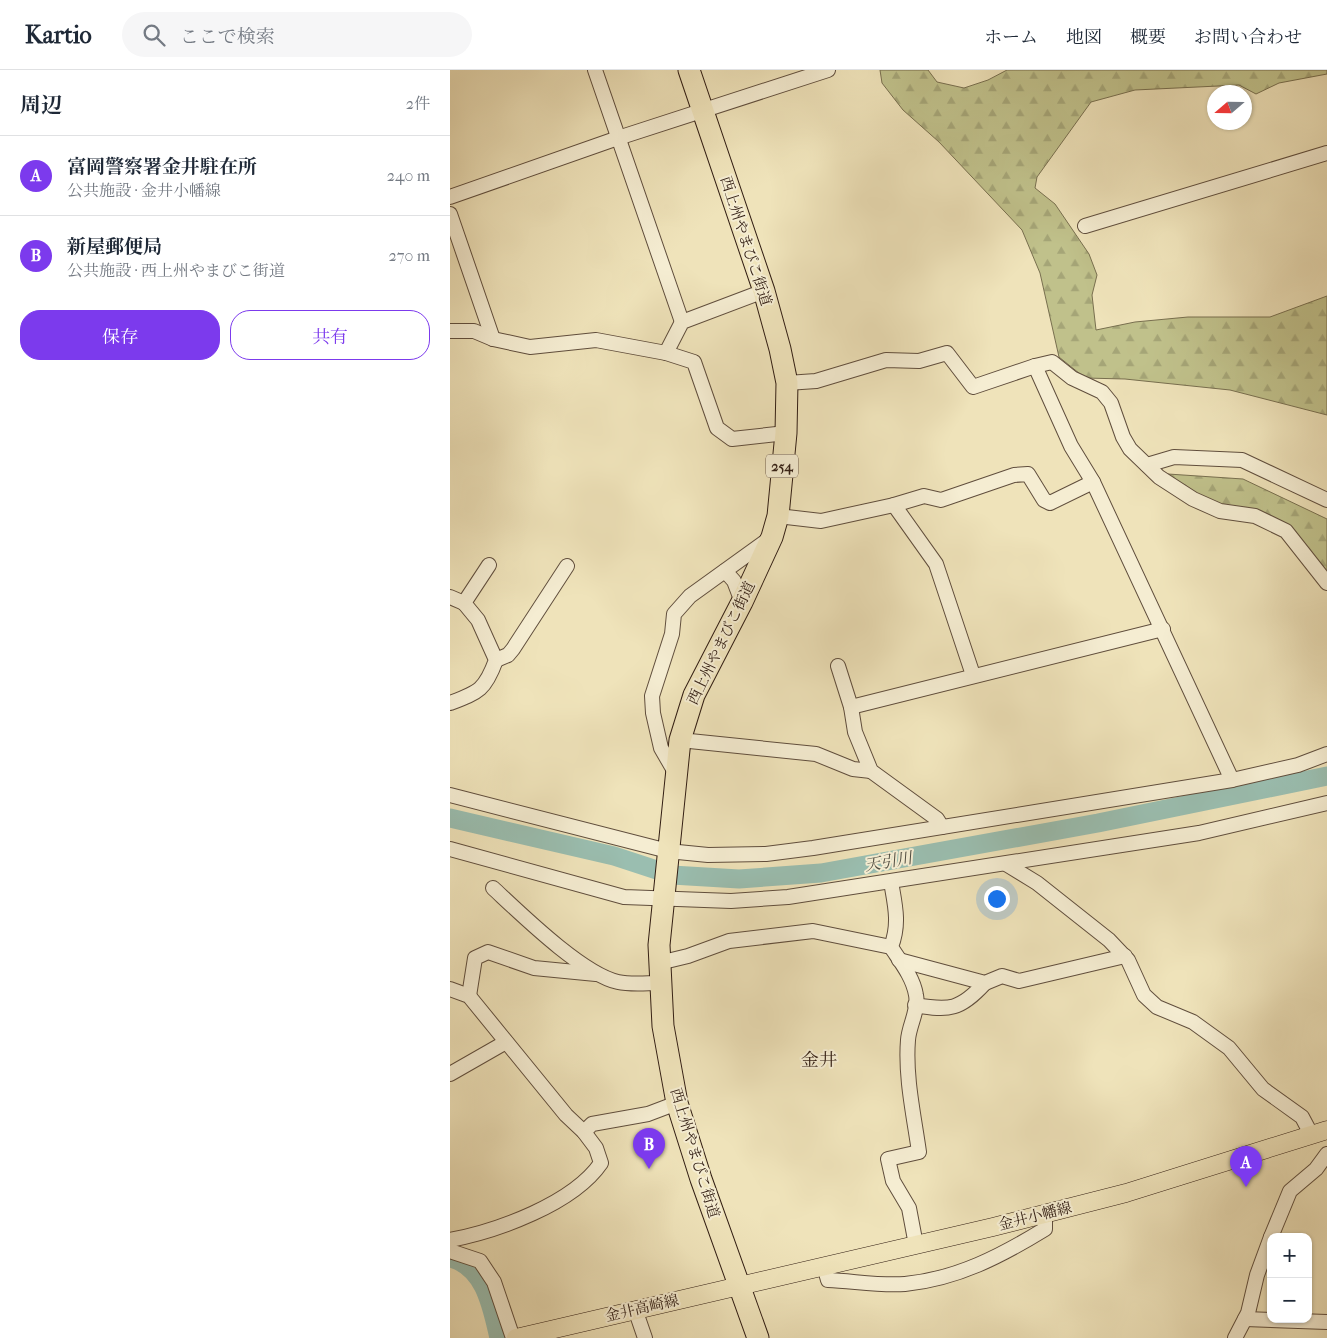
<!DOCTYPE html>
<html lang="ja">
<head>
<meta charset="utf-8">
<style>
  :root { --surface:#fff; --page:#f6f6f7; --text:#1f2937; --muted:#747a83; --line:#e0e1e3; --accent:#7c3aed }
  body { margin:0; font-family:"IM FELL French Canon","Noto Serif JP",serif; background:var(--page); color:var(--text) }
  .controls { position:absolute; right:15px; bottom:15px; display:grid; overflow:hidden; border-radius:10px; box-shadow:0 1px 4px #0004 }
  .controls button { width:45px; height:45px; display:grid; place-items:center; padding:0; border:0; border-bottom:1px solid var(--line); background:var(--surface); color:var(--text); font:25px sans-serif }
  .compass { position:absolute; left:757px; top:15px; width:45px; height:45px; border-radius:50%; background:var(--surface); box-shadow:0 1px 4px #0004; rotate:250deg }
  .you { position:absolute; left:546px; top:828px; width:18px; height:18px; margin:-12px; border:4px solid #fff; border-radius:50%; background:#1a73e8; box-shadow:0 0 0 8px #1a73e833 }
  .badge { display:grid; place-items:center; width:32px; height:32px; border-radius:50%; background:var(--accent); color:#fff; font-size:16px; font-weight:700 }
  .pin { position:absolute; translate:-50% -41px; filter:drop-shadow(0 1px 2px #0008) }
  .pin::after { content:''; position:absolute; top:26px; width:18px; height:15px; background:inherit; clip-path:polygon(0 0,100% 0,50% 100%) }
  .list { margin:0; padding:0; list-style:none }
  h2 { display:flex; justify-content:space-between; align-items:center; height:65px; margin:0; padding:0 20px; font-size:21px }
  h2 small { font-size:16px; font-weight:400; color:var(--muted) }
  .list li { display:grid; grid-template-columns:32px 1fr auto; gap:15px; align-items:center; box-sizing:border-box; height:80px; padding:0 20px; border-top:1px solid var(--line) }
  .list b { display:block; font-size:19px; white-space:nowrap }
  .list p { margin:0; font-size:16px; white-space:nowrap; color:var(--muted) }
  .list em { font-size:16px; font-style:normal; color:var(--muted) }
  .actions { display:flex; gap:10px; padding:15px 20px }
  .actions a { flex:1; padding:11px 0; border:1px solid var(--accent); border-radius:20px; text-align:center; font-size:18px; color:var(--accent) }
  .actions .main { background:var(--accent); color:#fff }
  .icon { flex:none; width:28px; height:28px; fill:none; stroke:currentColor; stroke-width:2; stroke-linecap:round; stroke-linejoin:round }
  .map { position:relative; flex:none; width:877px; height:1268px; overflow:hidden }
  header { display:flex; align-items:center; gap:30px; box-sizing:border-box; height:70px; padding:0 25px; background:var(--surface); border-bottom:1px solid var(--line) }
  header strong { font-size:24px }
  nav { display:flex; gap:28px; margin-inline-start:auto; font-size:18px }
  .search { width:350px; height:45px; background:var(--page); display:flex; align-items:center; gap:12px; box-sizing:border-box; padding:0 18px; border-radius:28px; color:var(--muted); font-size:19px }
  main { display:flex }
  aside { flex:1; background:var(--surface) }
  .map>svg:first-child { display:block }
  .forest { fill:url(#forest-firs); stroke:#786f4f }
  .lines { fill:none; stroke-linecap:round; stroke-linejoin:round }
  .river { stroke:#9abeb0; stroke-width:19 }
  .minor-casing { stroke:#604e3d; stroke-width:16 }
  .major-casing { stroke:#311d13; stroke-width:19 }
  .highway-casing { stroke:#311d13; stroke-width:23 }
  .minor { stroke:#f5edd2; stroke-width:14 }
  .major { stroke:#efe3ba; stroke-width:18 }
  .highway { stroke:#efe3ba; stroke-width:21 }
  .labels { text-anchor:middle; stroke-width:4; stroke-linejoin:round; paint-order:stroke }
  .shield { fill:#f5edd2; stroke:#6c5b4c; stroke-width:1 }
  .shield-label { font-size:14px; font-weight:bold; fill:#311d13 }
  .street-label { font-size:15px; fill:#311d13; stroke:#f5edd2 }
  .water-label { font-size:16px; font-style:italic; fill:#504d42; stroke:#f5edd2 }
  .quarter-label { font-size:18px; fill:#311d13; stroke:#f5edd2 }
</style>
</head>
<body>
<header>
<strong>Kartio</strong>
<div class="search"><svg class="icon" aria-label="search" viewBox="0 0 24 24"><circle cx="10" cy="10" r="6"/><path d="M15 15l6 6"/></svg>ここで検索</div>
<nav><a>ホーム</a><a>地図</a><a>概要</a><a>お問い合わせ</a></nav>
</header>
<main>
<aside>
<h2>周辺<small>2件</small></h2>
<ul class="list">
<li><span class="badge">A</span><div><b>富岡警察署金井駐在所</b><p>公共施設 · 金井小幡線</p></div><em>240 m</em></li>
<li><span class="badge">B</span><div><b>新屋郵便局</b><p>公共施設 · 西上州やまびこ街道</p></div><em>270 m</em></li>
</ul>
<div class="actions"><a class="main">保存</a><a>共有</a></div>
</aside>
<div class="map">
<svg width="877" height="1268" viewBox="0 0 877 1268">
  <defs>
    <pattern id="forest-firs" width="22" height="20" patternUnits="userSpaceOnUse" patternTransform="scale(1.25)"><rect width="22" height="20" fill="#c0c18b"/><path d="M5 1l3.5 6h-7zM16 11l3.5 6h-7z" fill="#a5a577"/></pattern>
  </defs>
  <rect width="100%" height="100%" fill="#efe3ba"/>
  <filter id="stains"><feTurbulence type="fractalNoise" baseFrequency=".004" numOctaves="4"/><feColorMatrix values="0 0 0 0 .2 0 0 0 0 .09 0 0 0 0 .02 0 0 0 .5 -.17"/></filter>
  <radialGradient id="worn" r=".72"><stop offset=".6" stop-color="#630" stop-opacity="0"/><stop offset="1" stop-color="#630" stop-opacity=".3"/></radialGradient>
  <g class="forest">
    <polygon points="430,0 478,0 487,12 514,18 538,10 557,0 877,0 877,4 829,13 806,24 789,15 685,20 641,32 587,107 585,118 605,134 639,184 647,205 642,225 646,260 685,252 738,247 820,247 877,226 877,345 780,320 675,309 635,308 609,287 590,203 572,160 489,72 453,40 432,13"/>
    <polygon points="718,404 793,409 877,449 877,506 836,454 770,436 744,424"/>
  </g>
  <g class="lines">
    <g class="river">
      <polyline points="0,748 164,786 222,805 289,809 371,803 648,753 877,706"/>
      <path d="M0 1188C35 1196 42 1238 49 1268"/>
    </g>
    <g class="minor-casing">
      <g id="minor">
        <polyline points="145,0 232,252"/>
        <polyline points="0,127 168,68 378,0"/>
        <polyline points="0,144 43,269"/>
        <polyline points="635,156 877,83"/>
        <polyline points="0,261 24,261 43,269 80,277 146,270 216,283 244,292 267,358 282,369 336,363"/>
        <polyline points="216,283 232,252 314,221"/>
        <polyline points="585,296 621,376 643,412 782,710"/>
        <polyline points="337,313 366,311 436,290 469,291 497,283 523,317 585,296 602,292 622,308 652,322 661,333 673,367 680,379 709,407 743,429 770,441 805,446 836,461 877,513"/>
        <polyline points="697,395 724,387 792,390 877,430"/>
        <polyline points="328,446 371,451 444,435"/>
        <polyline points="275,501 284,511 292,532"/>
        <polyline points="0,527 14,533"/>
        <polyline points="46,590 58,585 63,579 117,496"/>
        <polyline points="388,596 401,637 405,662 421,701 487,749 492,757"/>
        <polyline points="523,605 486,494 444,435 474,426 491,430 564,405 578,404 594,430 600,433 643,412"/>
        <path d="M0 633C29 622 35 620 46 590L28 550 14 533 39 495"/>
        <polyline points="401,637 713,559"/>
        <polyline points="230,670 366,684 403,699 421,701"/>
        <polyline points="226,704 211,678 203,643 202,626 222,564 224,544 240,526 319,469"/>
        <polyline points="0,725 218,781 258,785 316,784 363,778 782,710 848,695 877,684"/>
        <polyline points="0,779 174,827 281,831 338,827 749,763 877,733"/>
        <polyline points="556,794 587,813 659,870 678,890 694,925 707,937 743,952 779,978 813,1019 852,1047 861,1064"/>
        <path d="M441 812C445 835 450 854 441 877 450 891 463 907 466 925 469 940 459 955 458 970 455 1007 464 1046 469 1082L438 1089 443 1111 459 1138 466 1175"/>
        <path d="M43 818C71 844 132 904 168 912 181 915 197 913 210 913"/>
        <polyline points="449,890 535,913 552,906 569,911 675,886"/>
        <polyline points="209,893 238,886 279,871 363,861 441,877"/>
        <polyline points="0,919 19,926 116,1045 134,1062"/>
        <polyline points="19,926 25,888 38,882 84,898 146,904"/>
        <path d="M465 935C500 941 510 940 535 913"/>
        <polyline points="0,1004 56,972"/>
        <polyline points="821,1167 840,1121 866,1099 877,1084"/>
        <path d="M0 1170C47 1161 123 1134 151 1093L146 1078 134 1062 142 1054 198 1044 227 1033"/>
        <polyline points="0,1181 30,1191 44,1212 63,1268"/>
        <path d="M374 1196 378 1210C403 1211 430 1216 455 1214 507 1209 551 1186 595 1159V1144"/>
        <polyline points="185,1239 195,1268"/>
        <polyline points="795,1249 877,1252"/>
        <polyline points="785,1268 798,1243 807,1205 821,1167"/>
      </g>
    </g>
    <g class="major-casing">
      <polyline id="major" points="66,1268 543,1157 676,1123 877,1060"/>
    </g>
    <g class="highway-casing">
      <polyline id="highway" points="239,0 314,221 330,279 337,313 336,363 328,446 322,467 292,532 244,625 230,670 209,875 213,956 227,1033 251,1109 308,1268"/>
    </g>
    <use href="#minor" class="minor"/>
    <use href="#major" class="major"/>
    <use href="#highway" class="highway"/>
  </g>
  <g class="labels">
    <rect class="shield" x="316" y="384.5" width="32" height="23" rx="4"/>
    <g class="shield-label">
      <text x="332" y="401">254</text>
    </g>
    <g class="street-label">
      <text transform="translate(296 171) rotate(72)" y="5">西上州やまびこ街道</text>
      <text transform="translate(271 573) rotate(-64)" y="5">西上州やまびこ街道</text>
      <text transform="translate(245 1083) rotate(73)" y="5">西上州やまびこ街道</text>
      <text transform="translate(585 1146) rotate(-14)" y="5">金井小幡線</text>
      <text transform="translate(192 1238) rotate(-13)" y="5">金井高崎線</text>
    </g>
    <g class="water-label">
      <text transform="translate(438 791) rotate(-10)" y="6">天引川</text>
    </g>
    <g class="quarter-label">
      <text x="369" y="996">金井</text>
    </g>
  </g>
  <rect width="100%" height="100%" filter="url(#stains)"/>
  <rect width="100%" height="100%" fill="url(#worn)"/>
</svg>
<div class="controls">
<button>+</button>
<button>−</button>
</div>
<svg class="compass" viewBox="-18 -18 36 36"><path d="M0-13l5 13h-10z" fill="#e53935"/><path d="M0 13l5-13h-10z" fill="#747a83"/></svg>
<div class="you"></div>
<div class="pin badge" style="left:796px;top:1117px">A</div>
<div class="pin badge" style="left:199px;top:1099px">B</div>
</div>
</main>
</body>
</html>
